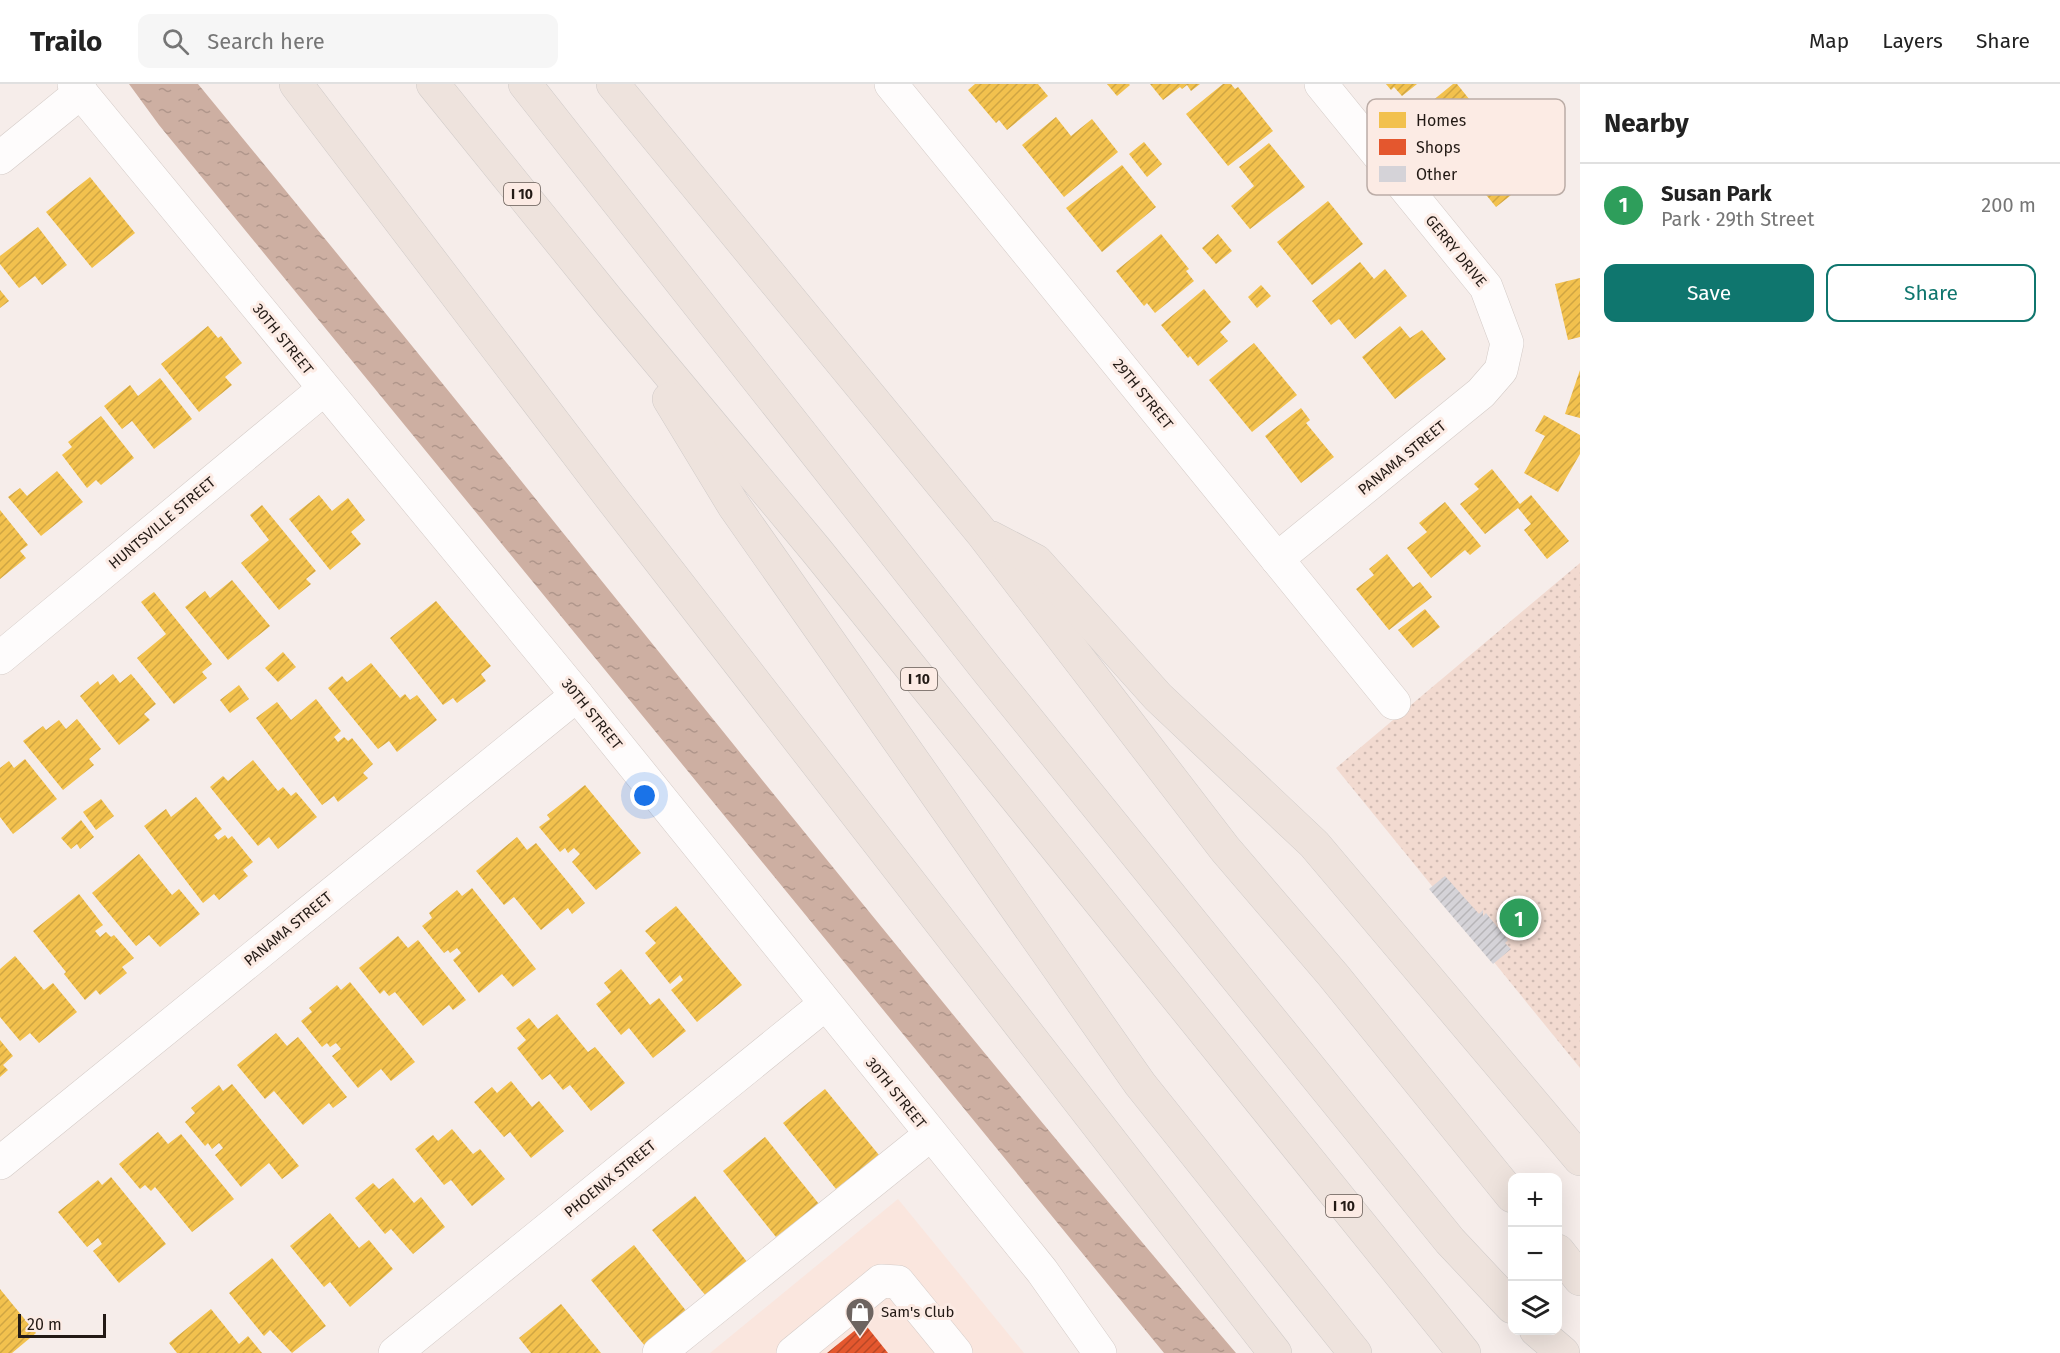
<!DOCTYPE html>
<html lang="en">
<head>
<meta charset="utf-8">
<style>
  :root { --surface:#fff; --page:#f6f6f6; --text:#222; --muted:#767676; --line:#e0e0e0; --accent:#0f766e }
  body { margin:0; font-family:"Fira Sans",sans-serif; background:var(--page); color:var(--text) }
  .controls { position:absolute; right:18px; bottom:18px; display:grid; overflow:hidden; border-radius:12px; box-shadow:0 6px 24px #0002 }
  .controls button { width:54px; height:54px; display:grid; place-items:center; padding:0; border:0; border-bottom:2px solid var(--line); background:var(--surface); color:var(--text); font:30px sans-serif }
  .scale { position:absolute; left:18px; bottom:15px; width:88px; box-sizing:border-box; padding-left:6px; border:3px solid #231a15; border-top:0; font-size:16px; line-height:21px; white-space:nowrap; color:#231a15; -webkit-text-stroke:4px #fcebe4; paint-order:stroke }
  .you { position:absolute; left:645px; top:712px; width:21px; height:21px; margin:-15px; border:4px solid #fff; border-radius:50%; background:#1a73e8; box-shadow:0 0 0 9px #1a73e833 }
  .badge { display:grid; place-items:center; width:39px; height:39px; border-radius:50%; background:var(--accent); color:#fff; font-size:20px; font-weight:700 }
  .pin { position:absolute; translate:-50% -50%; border:3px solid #fff; box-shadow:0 2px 6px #0006 }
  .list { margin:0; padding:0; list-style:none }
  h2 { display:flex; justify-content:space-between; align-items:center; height:78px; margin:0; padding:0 24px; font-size:26px }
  h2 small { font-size:20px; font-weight:400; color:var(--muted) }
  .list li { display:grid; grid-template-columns:39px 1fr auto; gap:18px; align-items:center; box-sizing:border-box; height:84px; padding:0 24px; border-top:2px solid var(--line) }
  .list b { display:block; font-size:22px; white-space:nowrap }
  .list p { margin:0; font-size:20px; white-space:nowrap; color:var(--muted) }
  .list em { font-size:20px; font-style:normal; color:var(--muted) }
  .actions { display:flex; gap:12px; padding:18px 24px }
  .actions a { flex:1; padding:14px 0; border:2px solid var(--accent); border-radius:12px; text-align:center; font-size:21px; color:var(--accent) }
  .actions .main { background:var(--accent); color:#fff }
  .icon { flex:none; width:33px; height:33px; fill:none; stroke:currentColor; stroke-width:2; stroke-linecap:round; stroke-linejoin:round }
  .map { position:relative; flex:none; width:1580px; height:1269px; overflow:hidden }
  header { display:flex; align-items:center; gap:36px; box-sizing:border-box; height:84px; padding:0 30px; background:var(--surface); border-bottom:2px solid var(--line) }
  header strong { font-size:28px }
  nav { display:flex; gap:33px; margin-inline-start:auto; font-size:21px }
  .search { width:420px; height:54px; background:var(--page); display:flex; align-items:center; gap:15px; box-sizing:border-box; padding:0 21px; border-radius:12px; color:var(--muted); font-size:22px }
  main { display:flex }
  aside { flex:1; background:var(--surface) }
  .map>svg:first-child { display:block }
  .built { fill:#fae6de }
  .green { fill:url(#green-dots) }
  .water { fill:url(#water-ripples) }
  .homes { fill:url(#homes-hatch) }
  .shops { fill:url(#shops-hatch) }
  .building { fill:url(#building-hatch) }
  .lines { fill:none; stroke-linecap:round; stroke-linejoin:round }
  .minor-casing { stroke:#d4cbc7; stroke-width:34 }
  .highway-casing { stroke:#d0cbc9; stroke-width:34 }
  .minor { stroke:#fefcfc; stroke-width:33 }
  .highway { stroke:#eee3dd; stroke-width:33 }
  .labels { text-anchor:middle; stroke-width:6; stroke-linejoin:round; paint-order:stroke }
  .shield { fill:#fcebe4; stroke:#645953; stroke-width:1.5 }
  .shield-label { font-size:14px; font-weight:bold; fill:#231a15 }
  .street-label { font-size:15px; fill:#231a15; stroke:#fcebe4 }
  .poi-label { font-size:15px; fill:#231a15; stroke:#fcebe4; text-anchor:start }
  .key { fill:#fcebe4; stroke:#bbaca6; stroke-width:1.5 }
  .key-label { font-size:16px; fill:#231a15 }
</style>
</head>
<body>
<header>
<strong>Trailo</strong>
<div class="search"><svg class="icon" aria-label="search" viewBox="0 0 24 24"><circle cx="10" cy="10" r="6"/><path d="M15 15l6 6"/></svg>Search here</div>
<nav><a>Map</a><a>Layers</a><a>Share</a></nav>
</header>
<main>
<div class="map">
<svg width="1580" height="1269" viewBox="0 0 1580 1269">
  <defs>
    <pattern id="green-dots" width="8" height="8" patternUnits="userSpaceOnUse" patternTransform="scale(1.5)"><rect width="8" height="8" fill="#f2dad0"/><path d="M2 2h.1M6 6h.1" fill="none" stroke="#cfbab2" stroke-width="1.8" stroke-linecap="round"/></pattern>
    <pattern id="water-ripples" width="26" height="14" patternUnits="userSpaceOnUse" patternTransform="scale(1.5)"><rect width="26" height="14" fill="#cdafa2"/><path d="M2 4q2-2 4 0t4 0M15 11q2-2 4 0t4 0" fill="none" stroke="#b0968b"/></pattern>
    <pattern id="homes-hatch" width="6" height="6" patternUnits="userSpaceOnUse" patternTransform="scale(1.5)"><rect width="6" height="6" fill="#f2c14e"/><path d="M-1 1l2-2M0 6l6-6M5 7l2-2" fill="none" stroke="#cfa543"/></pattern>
    <pattern id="shops-hatch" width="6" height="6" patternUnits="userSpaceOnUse" patternTransform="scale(1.5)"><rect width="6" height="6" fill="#e4572e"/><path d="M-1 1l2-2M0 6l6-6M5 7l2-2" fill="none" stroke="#b84726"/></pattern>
    <pattern id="building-hatch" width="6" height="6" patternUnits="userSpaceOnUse" patternTransform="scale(1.5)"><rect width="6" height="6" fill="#d5d3d8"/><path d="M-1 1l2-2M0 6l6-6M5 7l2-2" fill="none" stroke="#b7b5b8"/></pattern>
  </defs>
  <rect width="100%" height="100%" fill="#f6edea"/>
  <polygon class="built" points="898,1115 1024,1269 710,1269"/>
  <polygon class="green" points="1580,479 1580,984 1336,684"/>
  <path class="water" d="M129 0H198C546 421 881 854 1236 1269H1164L159 41Z"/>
  <g class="homes">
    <polygon points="975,0 1038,0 1048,12 1007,46 999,36 996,39 968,6"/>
    <polygon points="1107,0 1129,0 1130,1 1117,12"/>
    <polygon points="1150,0 1200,0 1191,7 1187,1 1182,5 1180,3 1163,16"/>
    <polygon points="1223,0 1231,0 1235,5 1238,3 1273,47 1228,82 1186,30"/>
    <polygon points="1386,0 1417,0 1402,12 1394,3 1391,6"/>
    <polygon points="1453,0 1457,0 1482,31 1472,39 1481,49 1450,74 1415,31"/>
    <polygon points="1056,33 1071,52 1092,35 1118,68 1064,113 1022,61"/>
    <polygon points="1499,57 1530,96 1496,123 1465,85"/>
    <polygon points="1144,58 1162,80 1147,93 1129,70"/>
    <polygon points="1269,59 1305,103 1250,145 1231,122 1254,102 1239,83"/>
    <polygon points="1122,81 1156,123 1102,168 1066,124"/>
    <polygon points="90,93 135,149 92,184 46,128"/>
    <polygon points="1328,117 1363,160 1312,201 1277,158"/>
    <polygon points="38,143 67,181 42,201 35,192 19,204 0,180 0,172"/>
    <polygon points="1161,150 1189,185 1186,187 1194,197 1155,229 1147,219 1144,222 1116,187"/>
    <polygon points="1218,150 1232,167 1216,180 1202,164"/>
    <polygon points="1360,178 1374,195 1385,185 1407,212 1355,255 1339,235 1331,241 1312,217"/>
    <polygon points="1580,194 1580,253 1568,256 1555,200"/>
    <polygon points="1261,201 1271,212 1257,224 1248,213"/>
    <polygon points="1204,205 1231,238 1220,248 1228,257 1198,282 1190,272 1188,274 1161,241"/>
    <polygon points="0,206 9,217 0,224"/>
    <polygon points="208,242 218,254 221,252 242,279 225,293 232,301 199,328 161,280"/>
    <polygon points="1400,242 1410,254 1422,246 1446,275 1395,315 1362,273"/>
    <polygon points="1254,259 1297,311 1252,348 1209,296"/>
    <polygon points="1580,286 1580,334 1565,330"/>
    <polygon points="160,294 192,335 154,365 132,337 122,345 104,322 130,301 138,312"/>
    <polygon points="1301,324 1310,336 1306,339 1334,373 1301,399 1265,352"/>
    <polygon points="1544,331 1580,351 1580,370 1558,408 1524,389 1545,352 1535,347"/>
    <polygon points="101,332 134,374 101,401 96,396 87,404 62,371 72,363 68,358"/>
    <polygon points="1492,385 1520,420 1531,411 1569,457 1547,475 1524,446 1531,440 1518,424 1485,450 1460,420 1479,405 1474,400"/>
    <polygon points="57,387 83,418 41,452 8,413 20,404 27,412"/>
    <polygon points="319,411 332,427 348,414 365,436 351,448 361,460 330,486 289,435"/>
    <polygon points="1445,418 1481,462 1470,471 1465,466 1431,494 1407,464 1427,448 1419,439"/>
    <polygon points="262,421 316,487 306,495 311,500 279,526 241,479 269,456 250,431"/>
    <polygon points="0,426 28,461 20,467 26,474 0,495"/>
    <polygon points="1387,470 1413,503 1420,498 1432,513 1389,546 1356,505 1374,491 1369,485"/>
    <polygon points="232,496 270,542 228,576 185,523 205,507 210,514"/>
    <polygon points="154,508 212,580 202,588 207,594 174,620 137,574 166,550 141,518"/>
    <polygon points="436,517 491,582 481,590 486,597 457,619 453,614 443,621 390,554"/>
    <polygon points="1425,525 1440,543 1413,564 1398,546"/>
    <polygon points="283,568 296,583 278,598 265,584"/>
    <polygon points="371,579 400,614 405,610 410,616 417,611 437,636 397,668 389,657 378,665 328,604 342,592 347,598"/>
    <polygon points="113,590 120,599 131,590 156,620 144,630 150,636 119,661 80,612 98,597 100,601"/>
    <polygon points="239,601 249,615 230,629 220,616"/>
    <polygon points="316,615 341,647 334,653 338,658 344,653 348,657 352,654 373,680 363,689 368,694 338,718 334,712 322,721 256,634 277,618 291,636"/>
    <polygon points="77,635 101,665 89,675 94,681 63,706 23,657 43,642 46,646 59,636 66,645"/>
    <polygon points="25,675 57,715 13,750 0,733 0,684 9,677 14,684"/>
    <polygon points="253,676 278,707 283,703 291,712 296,708 317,733 278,765 269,753 258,762 210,703 223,692 228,697"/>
    <polygon points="585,701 641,769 596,806 572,778 580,770 574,764 568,769 565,764 560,768 539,743 550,735 547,731"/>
    <polygon points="196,713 222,745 214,751 218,756 225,751 228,755 232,752 253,778 243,786 248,792 219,816 214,810 203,819 144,742 166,725 171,733"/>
    <polygon points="101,715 114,732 96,746 83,728"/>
    <polygon points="81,736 94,753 80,765 77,760 71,765 61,754"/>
    <polygon points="517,753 527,766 536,759 585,819 572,830 568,824 541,846 514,813 504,821 476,787"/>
    <polygon points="139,770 172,811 179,805 200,830 160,863 149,851 136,862 92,809"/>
    <polygon points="472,804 536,885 513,903 502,890 479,909 453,876 461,869 457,864 450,869 448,866 444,869 422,842 432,834 429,829 457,806 462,812"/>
    <polygon points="79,810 103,841 95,847 100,853 106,848 111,853 114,851 134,874 122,883 127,889 100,911 96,906 85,916 64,890 66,888 33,847"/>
    <polygon points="676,822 742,901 697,938 671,906 683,896 680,891 670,900 645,869 656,859 645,847"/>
    <polygon points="398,852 408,864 418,856 466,916 453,926 449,921 423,942 395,908 389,912 384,906 380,910 359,884"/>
    <polygon points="15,872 44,906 53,899 77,928 39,959 30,949 20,957 0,933 0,885"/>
    <polygon points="621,885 650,921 659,914 686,947 653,974 629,944 621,951 596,920 611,908 604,899"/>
    <polygon points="350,898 415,978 391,997 381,985 358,1004 332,972 341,965 336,959 330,963 327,959 322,963 301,937 312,928 309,924 337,901 341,906"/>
    <polygon points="557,930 588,968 595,963 625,999 591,1027 570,1001 563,1006 550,990 542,996 517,964 526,956 516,944 529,934 538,945"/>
    <polygon points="276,949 287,962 298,953 347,1013 333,1024 329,1019 303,1041 274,1007 265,1015 237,981"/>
    <polygon points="0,956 13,972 3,981 8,986 0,993"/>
    <polygon points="511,997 532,1023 539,1017 564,1047 531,1074 510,1048 504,1053 474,1018 492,1003 497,1009"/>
    <polygon points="232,1000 299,1082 282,1095 269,1079 241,1103 215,1071 223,1064 219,1059 212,1065 208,1059 205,1062 185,1038 195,1029 191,1024 219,1001 223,1007"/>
    <polygon points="825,1005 879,1071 836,1105 783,1039"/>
    <polygon points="452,1045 473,1070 480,1065 505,1095 472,1122 451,1096 444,1101 415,1065 433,1051 438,1057"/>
    <polygon points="158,1048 168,1060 181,1050 234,1115 192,1148 155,1103 151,1107 145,1101 140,1105 119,1080"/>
    <polygon points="765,1053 819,1120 776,1153 723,1087"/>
    <polygon points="111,1093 166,1160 119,1199 93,1167 102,1160 98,1154 87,1163 58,1128 98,1096 102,1101"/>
    <polygon points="393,1094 414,1119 421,1113 445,1143 413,1170 391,1145 385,1150 355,1114 373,1099 379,1105"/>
    <polygon points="695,1112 748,1179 706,1212 652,1146"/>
    <polygon points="330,1129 359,1164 369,1156 393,1185 350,1223 330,1198 324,1203 290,1162"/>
    <polygon points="634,1161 687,1228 645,1262 591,1196"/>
    <polygon points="272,1174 326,1242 292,1269 270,1246 264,1252 229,1209"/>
    <polygon points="0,1205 36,1249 12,1269 0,1269"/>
    <polygon points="561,1220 601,1269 531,1269 519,1254"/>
    <polygon points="211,1225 239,1260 248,1252 262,1269 177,1269 169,1259"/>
  </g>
  <polygon class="shops" points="864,1239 888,1269 827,1269"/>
  <polygon class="building" points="1445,792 1479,830 1483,826 1483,832 1486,829 1508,856 1505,859 1511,865 1493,880 1429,805"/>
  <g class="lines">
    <g class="minor-casing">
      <g id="minor">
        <polyline points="74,0 577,611 1042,1187 1100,1269"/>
        <polyline points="891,0 1394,619"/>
        <polyline points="0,74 81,8"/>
        <polyline points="1277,475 1481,309 1501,286 1507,259 1486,203 1321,0"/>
        <polyline points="0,574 324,305"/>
        <polyline points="0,1079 577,611"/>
        <polyline points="395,1269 824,921"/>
        <polyline points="659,1269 930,1051"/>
        <polyline points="793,1269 881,1197 898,1198 956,1269"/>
      </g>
    </g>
    <g class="highway-casing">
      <g id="highway">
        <polyline points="296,0 609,411 1275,1269"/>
        <polyline points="433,0 610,219 816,466 1464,1269"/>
        <polyline points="525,0 988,587 1450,1157 1512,1223"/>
        <polyline points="613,0 982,449 1225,765 1333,891 1512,1112"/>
        <polyline points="669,315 734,422 1140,1000 1355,1269"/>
        <polyline points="992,454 1036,477 1158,613 1314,760 1580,1075"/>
        <polyline points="1558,1167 1580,1195"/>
        <polyline points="1536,1246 1563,1269"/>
      </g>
    </g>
    <use href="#minor" class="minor"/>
    <use href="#highway" class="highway"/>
  </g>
  <defs>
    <g id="shop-pin" transform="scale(1.5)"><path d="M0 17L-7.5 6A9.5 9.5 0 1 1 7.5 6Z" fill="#6d6460" stroke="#fcebe4"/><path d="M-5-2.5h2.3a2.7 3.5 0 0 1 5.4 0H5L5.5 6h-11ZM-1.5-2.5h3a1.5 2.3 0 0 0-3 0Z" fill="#fff"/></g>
  </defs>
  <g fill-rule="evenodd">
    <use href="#shop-pin" x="860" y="1228"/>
  </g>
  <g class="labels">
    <g class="shield">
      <rect x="504" y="99" width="36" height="22" rx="4.5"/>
      <rect x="901" y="584" width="36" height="22" rx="4.5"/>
      <rect x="1326" y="1111" width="36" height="22" rx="4.5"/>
    </g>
    <g class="shield-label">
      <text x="522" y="115">I 10</text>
      <text x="919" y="600">I 10</text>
      <text x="1344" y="1127">I 10</text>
    </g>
    <g class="street-label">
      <text transform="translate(1456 167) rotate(51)" y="5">GERRY DRIVE</text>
      <text transform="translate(283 255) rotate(51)" y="5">30TH STREET</text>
      <text transform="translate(1143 310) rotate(51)" y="5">29TH STREET</text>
      <text transform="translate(1402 374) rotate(-39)" y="5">PANAMA STREET</text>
      <text transform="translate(162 439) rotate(-40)" y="5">HUNTSVILLE STREET</text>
      <text transform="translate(592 630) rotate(51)" y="5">30TH STREET</text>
      <text transform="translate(288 845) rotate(-39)" y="5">PANAMA STREET</text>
      <text transform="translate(896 1009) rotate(51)" y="5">30TH STREET</text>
      <text transform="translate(610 1095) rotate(-39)" y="5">PHOENIX STREET</text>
    </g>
    <g class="poi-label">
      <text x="881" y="1233">Sam's Club</text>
    </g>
  </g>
  <rect x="1367" y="15" width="198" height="96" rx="9" class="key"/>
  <rect x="1379" y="28" width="27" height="16" fill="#f2c14e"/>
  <rect x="1379" y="55" width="27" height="16" fill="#e4572e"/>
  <rect x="1379" y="82" width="27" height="16" fill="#d5d3d8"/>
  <g class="key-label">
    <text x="1416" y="42">Homes</text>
    <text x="1416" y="69">Shops</text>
    <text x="1416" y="96">Other</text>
  </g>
</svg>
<div class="controls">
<button>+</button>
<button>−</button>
<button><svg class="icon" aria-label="layers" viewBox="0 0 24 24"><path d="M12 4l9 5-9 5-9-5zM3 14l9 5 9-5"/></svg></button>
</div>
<div class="scale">20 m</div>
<div class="you"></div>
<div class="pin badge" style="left:1519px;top:834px;background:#2e9e5b">1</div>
</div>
<aside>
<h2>Nearby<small></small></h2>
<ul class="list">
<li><span class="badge" style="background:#2e9e5b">1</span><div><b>Susan Park</b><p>Park · 29th Street</p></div><em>200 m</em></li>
</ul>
<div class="actions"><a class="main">Save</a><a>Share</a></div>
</aside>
</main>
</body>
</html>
